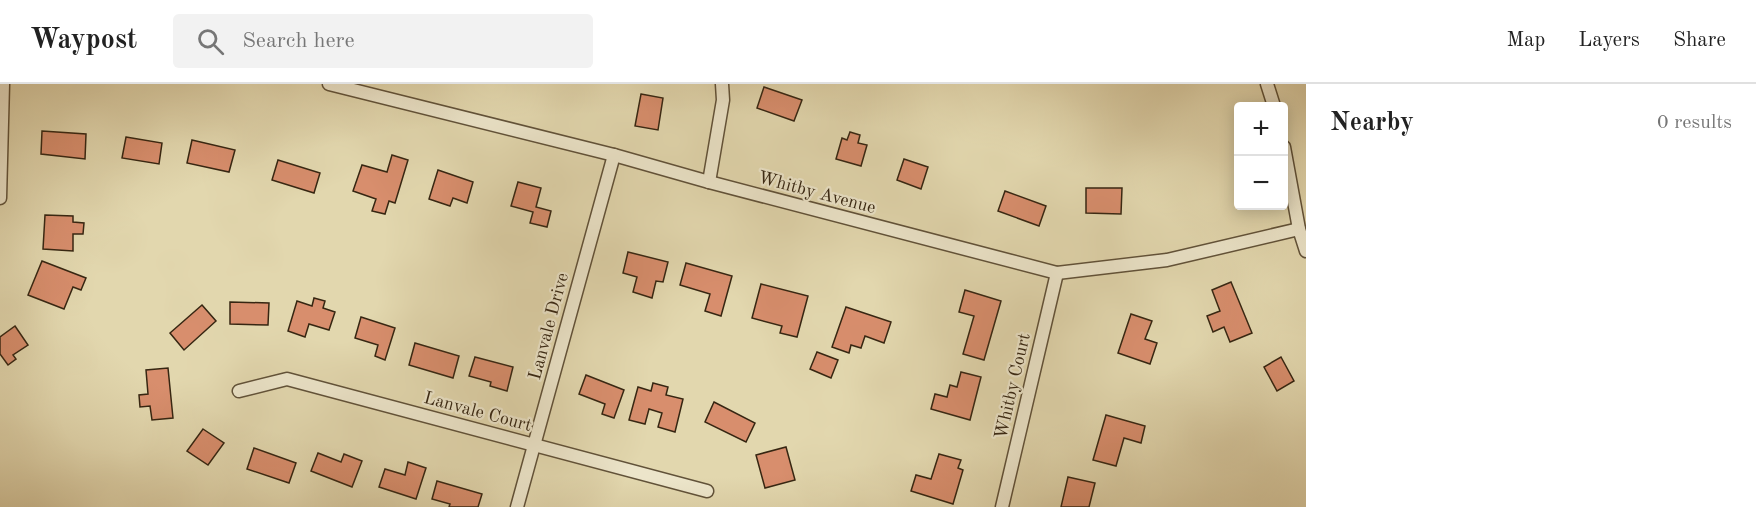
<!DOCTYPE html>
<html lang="en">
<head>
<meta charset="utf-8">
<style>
  :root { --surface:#fff; --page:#f2f2f2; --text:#222; --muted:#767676; --line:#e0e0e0 }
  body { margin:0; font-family:"Old Standard TT",serif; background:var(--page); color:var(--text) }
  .controls { position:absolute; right:18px; top:18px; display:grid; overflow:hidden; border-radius:6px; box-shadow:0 3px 15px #0003 }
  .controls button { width:54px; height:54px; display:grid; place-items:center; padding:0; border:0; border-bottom:2px solid var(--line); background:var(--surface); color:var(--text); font:30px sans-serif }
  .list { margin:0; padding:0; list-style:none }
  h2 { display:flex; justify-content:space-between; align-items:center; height:78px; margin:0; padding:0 24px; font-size:26px }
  h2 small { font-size:20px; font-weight:400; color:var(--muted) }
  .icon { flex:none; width:33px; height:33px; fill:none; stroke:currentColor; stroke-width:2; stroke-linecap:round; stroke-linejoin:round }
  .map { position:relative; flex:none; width:1306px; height:423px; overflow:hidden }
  header { display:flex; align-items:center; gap:36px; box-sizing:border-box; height:84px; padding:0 30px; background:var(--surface); border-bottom:2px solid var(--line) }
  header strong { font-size:28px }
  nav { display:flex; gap:33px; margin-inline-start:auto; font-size:21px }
  .search { width:420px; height:54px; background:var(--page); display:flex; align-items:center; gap:15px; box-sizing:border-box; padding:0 21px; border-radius:6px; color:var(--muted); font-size:22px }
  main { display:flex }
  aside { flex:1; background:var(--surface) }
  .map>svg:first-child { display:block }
  .building { fill:#d88e6d; stroke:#362612; stroke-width:1.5 }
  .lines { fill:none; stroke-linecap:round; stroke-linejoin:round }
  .minor-casing { stroke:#615239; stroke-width:15 }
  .minor { stroke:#ece5ca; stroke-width:12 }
  .labels { text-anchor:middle; stroke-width:4.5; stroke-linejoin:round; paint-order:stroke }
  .street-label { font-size:18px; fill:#362612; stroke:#ece5ca }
</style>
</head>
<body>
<header>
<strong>Waypost</strong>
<div class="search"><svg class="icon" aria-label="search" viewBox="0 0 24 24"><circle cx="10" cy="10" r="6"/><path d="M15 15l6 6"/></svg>Search here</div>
<nav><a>Map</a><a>Layers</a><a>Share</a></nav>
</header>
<main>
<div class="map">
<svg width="1306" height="423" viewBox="0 0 1306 423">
  <rect width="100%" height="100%" fill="#e2d7ae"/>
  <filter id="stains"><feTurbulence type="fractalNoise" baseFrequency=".00333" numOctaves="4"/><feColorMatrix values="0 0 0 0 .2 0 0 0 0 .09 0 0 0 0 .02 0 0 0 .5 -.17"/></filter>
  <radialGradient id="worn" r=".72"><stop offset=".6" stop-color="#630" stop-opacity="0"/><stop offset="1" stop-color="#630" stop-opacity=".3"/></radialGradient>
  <g class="building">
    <polygon points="764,3 802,16 794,37 757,24"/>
    <polygon points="641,10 663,14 658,46 635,42"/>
    <polygon points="42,47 86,50 85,75 41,70"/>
    <polygon points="850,48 860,51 858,59 867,61 861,82 836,75 842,54 847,56"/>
    <polygon points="126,53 162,59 159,80 122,74"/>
    <polygon points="192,56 235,66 229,88 187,79"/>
    <polygon points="392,71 408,76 395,119 389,117 385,130 372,127 376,115 353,107 362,81 387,88"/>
    <polygon points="904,75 928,83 921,105 897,96"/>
    <polygon points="278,76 320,89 314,109 272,96"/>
    <polygon points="438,86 473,98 467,119 453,114 450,122 429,115"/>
    <polygon points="518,98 541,104 536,123 551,127 547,143 530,139 533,128 511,122"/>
    <polygon points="1086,104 1122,104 1121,130 1086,129"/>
    <polygon points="1005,107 1046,122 1039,142 998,127"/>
    <polygon points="45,131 73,132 73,138 84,139 83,150 73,150 73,167 43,165"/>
    <polygon points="628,168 668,178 663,198 656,197 652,214 633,208 637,193 623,189"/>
    <polygon points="42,177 86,194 81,206 73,203 64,225 28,211"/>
    <polygon points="686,179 732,192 721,232 705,227 710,210 680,201"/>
    <polygon points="1231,198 1252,249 1230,258 1224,243 1213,248 1207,232 1220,227 1212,206"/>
    <polygon points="761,200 808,212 797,253 780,249 782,242 752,234"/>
    <polygon points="965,206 1001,217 984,276 963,270 974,232 959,228"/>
    <polygon points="314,214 325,217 323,224 335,228 329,246 309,240 305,253 288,247 297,217 312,222"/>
    <polygon points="230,218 269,219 268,241 230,240"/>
    <polygon points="202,221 216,237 184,266 170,249"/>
    <polygon points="846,223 891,238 884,259 865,252 861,264 851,261 849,269 832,263"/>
    <polygon points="1131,230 1152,237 1145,255 1157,259 1150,280 1118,269"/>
    <polygon points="361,233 395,244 385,276 375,272 378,261 355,254"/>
    <polygon points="15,242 28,261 13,271 16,275 8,281 0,270 0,253"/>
    <polygon points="415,259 459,272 453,294 409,281"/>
    <polygon points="817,268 838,276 831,294 810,285"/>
    <polygon points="475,273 513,283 507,307 490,302 491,298 469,292"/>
    <polygon points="1281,273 1294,297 1277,307 1264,283"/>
    <polygon points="168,284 173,334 152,336 150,322 140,323 139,311 148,310 146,286"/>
    <polygon points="961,288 981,293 970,336 931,325 935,310 947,313 950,301 957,303"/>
    <polygon points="586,291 624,306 614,334 602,330 605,320 579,310"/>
    <polygon points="653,299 668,303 666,311 683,315 675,348 658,343 662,329 649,325 645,340 629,336 638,303 651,307"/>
    <polygon points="714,318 755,339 746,358 705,338"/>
    <polygon points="1106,331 1145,342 1141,359 1124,354 1116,382 1093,376"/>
    <polygon points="203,345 224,359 208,381 187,367"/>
    <polygon points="786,363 795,396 765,404 756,371"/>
    <polygon points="254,364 296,379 289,399 247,385"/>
    <polygon points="318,369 341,378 344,370 362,377 352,403 311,387"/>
    <polygon points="939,370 961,376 958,384 963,386 953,420 911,407 916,391 931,395"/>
    <polygon points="408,378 426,384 416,415 379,403 385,385 405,391"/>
    <polygon points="1068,393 1095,399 1089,423 1061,423"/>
    <polygon points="437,397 482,410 478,423 449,423 450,420 432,415"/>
  </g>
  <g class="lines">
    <g class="minor-casing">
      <g id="minor">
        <polyline points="329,0 614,71 709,98 1057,189 1167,176 1299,145"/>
        <polyline points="1267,0 1274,22"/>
        <polyline points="1284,63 1299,145 1306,167"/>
        <polyline points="709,98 723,16 722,0"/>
        <polyline points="0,114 3,0"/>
        <polyline points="239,307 287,295 707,407"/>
        <polyline points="517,423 614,71"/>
        <polyline points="1002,423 1057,189"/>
      </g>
    </g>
    <use href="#minor" class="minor"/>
  </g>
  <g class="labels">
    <g class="street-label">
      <text transform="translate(817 108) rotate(15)" y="6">Whitby Avenue</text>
      <text transform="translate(548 242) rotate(-75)" y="6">Lanvale Drive</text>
      <text transform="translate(1012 302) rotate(-77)" y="6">Whitby Court</text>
      <text transform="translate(478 327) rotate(15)" y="6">Lanvale Court</text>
    </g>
  </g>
  <rect width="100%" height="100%" filter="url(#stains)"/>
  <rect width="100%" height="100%" fill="url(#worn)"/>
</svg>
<div class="controls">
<button>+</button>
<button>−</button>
</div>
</div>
<aside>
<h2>Nearby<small>0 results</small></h2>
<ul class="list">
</ul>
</aside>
</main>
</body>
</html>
